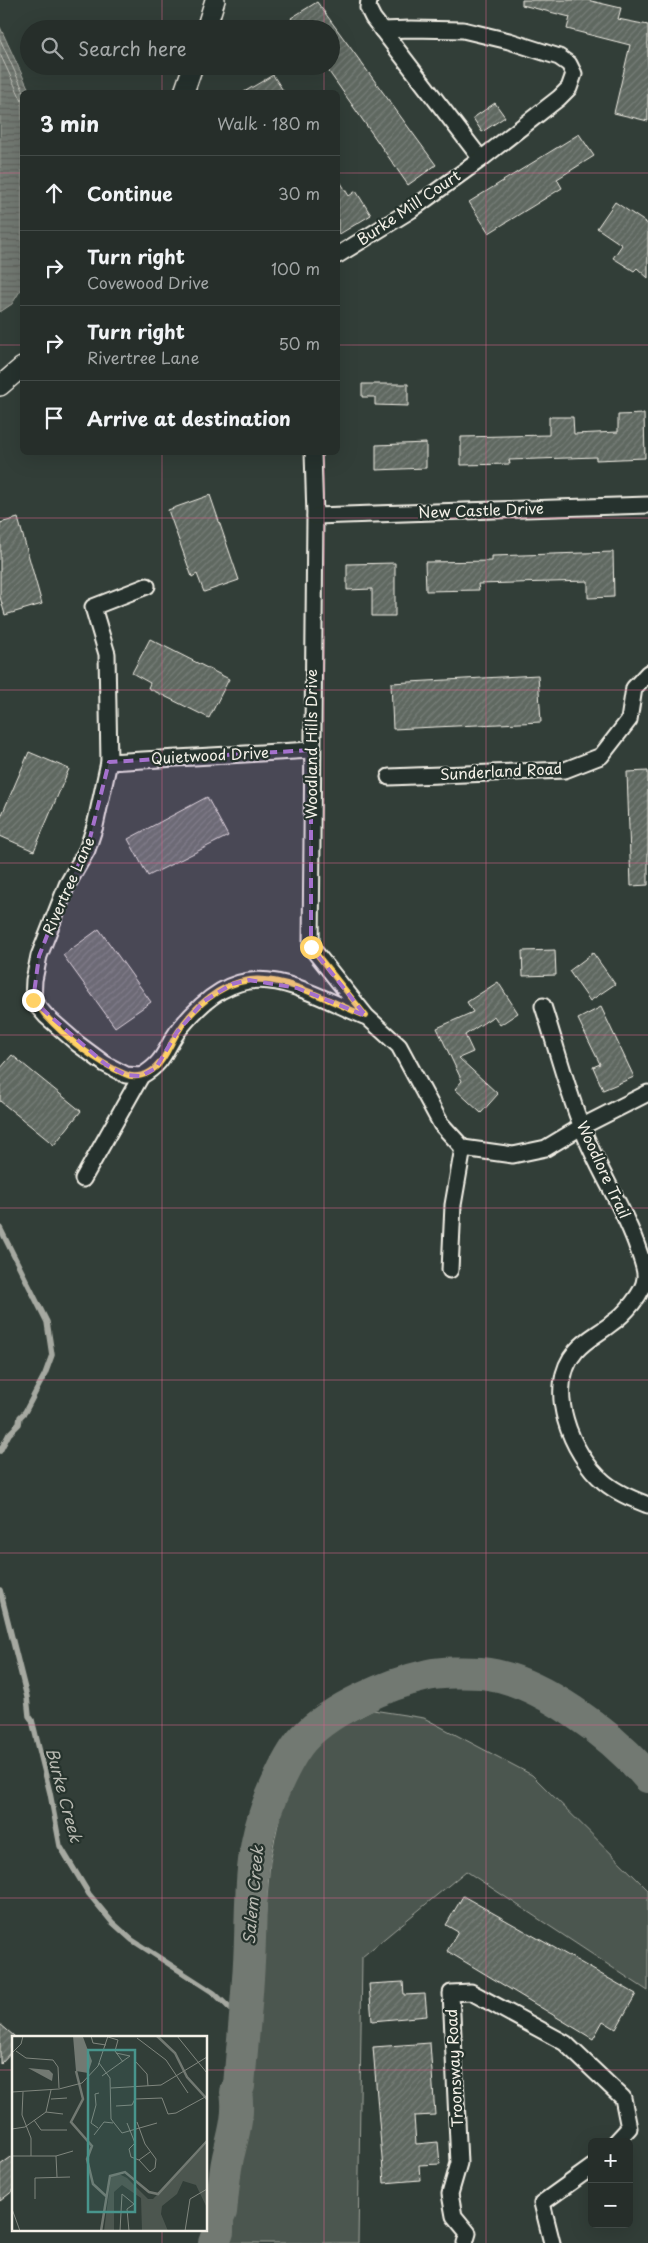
<!DOCTYPE html>
<html lang="en">
<head>
<meta charset="utf-8">
<style>
  :root { --surface:#262e2a; --page:#2e3632; --text:#f1f3f6; --muted:#a4a8a8; --line:#424a47 }
  body { margin:0; font-family:"Playpen Sans",sans-serif; background:var(--page); color:var(--text) }
  .controls { position:absolute; right:15px; bottom:15px; display:grid; overflow:hidden; border-radius:8px; box-shadow:0 5px 20px #0002 }
  .controls button { width:45px; height:45px; display:grid; place-items:center; padding:0; border:0; border-bottom:1px solid var(--line); background:var(--surface); color:var(--text); font:25px sans-serif }
  .stop { position:absolute; width:15px; height:15px; margin:-11px; border:4px solid #ffd166; border-radius:50%; background:#fff }
  .stop.end { background:#ffd166; border-color:#fff; box-shadow:0 1px 5px #0008 }
  .list { margin:0; padding:0; list-style:none }
  h2 { display:flex; justify-content:space-between; align-items:center; height:65px; margin:0; padding:0 20px; font-size:21px }
  h2 small { font-size:16px; font-weight:400; color:var(--muted) }
  .list li { display:grid; grid-template-columns:32px 1fr auto; gap:15px; align-items:center; box-sizing:border-box; height:75px; padding:0 20px; border-top:1px solid var(--line) }
  .list b { display:block; font-size:19px; white-space:nowrap }
  .list p { margin:0; font-size:16px; white-space:nowrap; color:var(--muted) }
  .list em { font-size:16px; font-style:normal; color:var(--muted) }
  .icon { flex:none; width:28px; height:28px; fill:none; stroke:currentColor; stroke-width:2; stroke-linecap:round; stroke-linejoin:round }
  .map { position:relative; flex:none; width:648px; height:2243px; overflow:hidden }
  .search { position:absolute; background:var(--surface); box-shadow:0 5px 20px #0002; left:20px; top:20px; width:320px; height:55px; display:flex; align-items:center; gap:12px; box-sizing:border-box; padding:0 18px; border-radius:28px; color:var(--muted); font-size:19px }
  .panel { position:absolute; background:var(--surface); box-shadow:0 5px 20px #0002; left:20px; top:90px; width:320px; height:365px; border-radius:8px }
  .map>svg:first-child { display:block }
  .grass { fill:#4c564f; stroke:#a0a49c }
  .water { fill:url(#water-rules); stroke:#a6a9a1 }
  .lines { fill:none; stroke-linecap:round; stroke-linejoin:round }
  .shore { stroke:#c0c1b9; stroke-width:1 }
  .stream { stroke:#a6a9a1; stroke-width:5.5 }
  .river { stroke:#727972; stroke-width:32 }
  .building { fill:url(#building-hatch); stroke:#f4f1e8 }
  .minor-casing { stroke:#f4f1e8; stroke-width:19 }
  .tertiary-casing { stroke:#f4f1e8; stroke-width:22 }
  .minor { stroke:#26332d; stroke-width:15 }
  .tertiary { stroke:#26332d; stroke-width:19 }
  .route { stroke:#ffd166; stroke-width:6 }
  .marked { fill:#a571cd; fill-opacity:0.2; stroke:#a571cd; stroke-width:4; stroke-dasharray:10 6; stroke-linejoin:round }
  .grid { fill:none; stroke:#d4648c; stroke-width:1; stroke-opacity:0.55 }
  .labels { text-anchor:middle; stroke-width:4.5; stroke-linejoin:round; paint-order:stroke }
  .street-label { font-size:15px; fill:#f4f1e8; stroke:#26332d }
  .water-label { font-size:16px; font-style:italic; fill:#babbb3; stroke:#26332d }
  .inset-river { fill:none; stroke:#727972; stroke-width:2.5 }
  .inset-road { fill:none; stroke:#80867e; stroke-width:1 }
  .view { fill:#48958c; fill-opacity:0.15; stroke:#48958c; stroke-width:2.5 }
  .inset-edge { fill:none; stroke:#f4f1e8; stroke-width:2.5 }
</style>
</head>
<body>
<div class="map">
<svg width="648" height="2243" viewBox="0 0 648 2243">
  <defs>
    <pattern id="water-rules" width="6" height="5" patternUnits="userSpaceOnUse" patternTransform="scale(1.25)"><rect width="6" height="5" fill="#727972"/><path d="M0 2.5h6" fill="none" stroke="#60635e"/></pattern>
    <pattern id="building-hatch" width="6" height="6" patternUnits="userSpaceOnUse" patternTransform="scale(1.25)"><rect width="6" height="6" fill="#5f6861"/><path d="M-1 1l2-2M0 6l6-6M5 7l2-2" fill="none" stroke="#777e78"/></pattern>
  </defs>
  <rect width="100%" height="100%" fill="#323e38"/>
  <filter id="ink" filterUnits="userSpaceOnUse"><feTurbulence type="fractalNoise" baseFrequency=".02" numOctaves="2"/><feDisplacementMap in="SourceGraphic" scale="10" xChannelSelector="R" yChannelSelector="G"/><feConvolveMatrix kernelMatrix="1 2 1 2 8 2 1 2 1" color-interpolation-filters="sRGB"/></filter>
  <g filter="url(#ink)">
    <polygon class="grass" points="373,1710 424,1718 532,1775 648,1890 648,1991 466,1871 362,1957 358,2243 226,2243 241,2145 264,1934 270,1861 286,1787 319,1738"/>
    <polygon class="water" points="0,27 30,92 22,92 22,288 12,304 0,312"/>
    <g class="lines">
      <g class="shore">
        <polyline points="0,39 24,92"/>
        <polyline points="0,54 22,101"/>
      </g>
      <g class="stream">
        <polyline points="0,1228 47,1322 52,1355 45,1374 25,1412 20,1417 19,1424 9,1434 0,1451"/>
        <polyline points="0,1590 27,1697 29,1716 32,1720 50,1793 60,1846 89,1894 112,1922 132,1940 214,1993 243,2021"/>
      </g>
      <path class="river" d="M214 2243 218 2232V2219L221 2212C223 2194 224 2175 228 2157 233 2136 240 2114 236 2092L239 2086C242 2045 247 2003 249 1962 252 1915 248 1864 263 1819 270 1797 288 1755 304 1738 332 1708 388 1684 428 1675 441 1672 467 1672 481 1673 538 1678 612 1735 648 1777"/>
    </g>
    <g class="building">
      <polygon points="522,0 587,0 621,8 618,19 648,25 648,121 614,113 630,45 567,29 570,17 522,5"/>
      <polygon points="317,2 436,165 408,185 325,66 331,66 331,29 298,29 291,18"/>
      <polygon points="273,75 284,92 244,92"/>
      <polygon points="495,103 505,117 482,132 473,118"/>
      <polygon points="579,134 594,156 557,179 562,188 489,233 469,202"/>
      <polygon points="338,178 349,196 356,191 371,215 338,235"/>
      <polygon points="615,202 648,224 648,278 637,268 634,271 613,258 622,245 597,228"/>
      <polygon points="362,384 408,384 408,406 375,405 375,397 362,397"/>
      <polygon points="644,414 645,458 596,460 596,457 509,460 510,464 461,465 461,437 549,435 549,417 573,417 574,434 618,432 618,415"/>
      <polygon points="426,443 426,468 376,470 376,445"/>
      <polygon points="210,495 239,580 204,592 197,574 192,577 168,510"/>
      <polygon points="18,518 42,604 5,615 0,597 0,523"/>
      <polygon points="613,552 614,597 588,598 588,581 478,584 479,590 426,591 425,562 492,561 492,556"/>
      <polygon points="395,563 395,616 372,616 372,589 347,590 347,564"/>
      <polygon points="150,639 229,679 209,718 148,688 150,683 132,673"/>
      <polygon points="538,675 541,722 393,729 391,683"/>
      <polygon points="29,752 69,769 34,851 0,836 0,819"/>
      <polygon points="648,771 648,885 631,886 627,772"/>
      <polygon points="207,797 228,836 148,876 128,839"/>
      <polygon points="99,929 151,1002 115,1027 63,955"/>
      <polygon points="555,950 556,975 523,976 522,951"/>
      <polygon points="593,953 615,984 590,1001 569,971"/>
      <polygon points="498,982 518,1013 500,1025 494,1016 465,1035 473,1052 459,1058 498,1094 481,1113 455,1089 462,1081 437,1028 473,1012 467,1002"/>
      <polygon points="601,1007 634,1077 603,1090 593,1067 600,1064 578,1019"/>
      <polygon points="12,1055 81,1111 54,1145 0,1101 0,1069"/>
      <polygon points="463,1896 636,1994 616,2029 603,2021 593,2039 447,1951 458,1932 446,1925"/>
      <polygon points="403,1982 404,1995 425,1994 427,2016 372,2021 369,1984"/>
      <polygon points="0,2024 14,2036 14,2049 0,2064"/>
      <polygon points="430,2043 435,2115 414,2116 416,2144 438,2142 440,2164 419,2165 420,2180 384,2183 373,2047"/>
      <polygon points="14,2155 14,2190 0,2201 0,2165"/>
    </g>
    <g class="lines">
      <g class="minor-casing">
        <g id="minor">
          <polyline points="369,0 368,8 373,18 481,159"/>
          <polyline points="338,255 411,210 481,159 559,98 569,88 574,74 569,64 559,57 509,41 463,30 411,29 382,30"/>
          <polyline points="313,452 315,516 311,947 366,1016 399,1046 441,1124 463,1148 513,1155 546,1148 581,1127 648,1093"/>
          <polyline points="315,516 648,505"/>
          <polyline points="109,762 311,750"/>
          <polyline points="389,777 565,770 601,756 629,720 634,688 648,673"/>
          <path d="M543 1006C556 1046 566 1086 581 1125 596 1168 624 1206 638 1249 641 1258 646 1269 645 1278 644 1293 624 1315 612 1323 600 1333 586 1339 576 1351 544 1388 571 1454 604 1482 617 1493 633 1499 648 1505"/>
          <polyline points="141,1076 126,1075 105,1064 78,1044 46,1016 33,1001 34,980 39,956 67,885 87,850 95,826 109,762 107,654 93,607 147,586"/>
          <path d="M83 1179 141 1076C167 1061 164 1048 181 1027 245 950 288 984 364 1016"/>
          <polyline points="450,1270 453,1205 463,1148"/>
          <polyline points="465,2243 468,2233 454,2216 450,2194 459,2163 451,1993 471,1992 565,2043 623,2098 629,2128 616,2142"/>
          <polyline points="552,2243 542,2203 592,2167"/>
        </g>
      </g>
      <g class="tertiary-casing">
        <g id="tertiary">
          <polyline points="206,29 215,0"/>
          <polyline points="184,92 193,66"/>
          <polyline points="0,386 22,367"/>
        </g>
      </g>
      <use href="#minor" class="minor"/>
      <use href="#tertiary" class="tertiary"/>
    </g>
  </g>
  <g class="lines" filter="url(#ink)">
    <path class="route" d="M33 1000C38 1005 41 1010 45 1015 66 1038 96 1062 125 1074 135 1079 148 1075 156 1067 165 1059 170 1045 176 1035 191 1009 220 983 250 980 286 976 333 1003 366 1016L311 947"/>
  </g>
  <path class="marked" d="M311 750V947L366 1016 297 988 249 980 232 984 204 1001 177 1032 156 1068 141 1076 126 1075 105 1064 33 1001 39 956 67 885 87 850 109 762Z"/>
  <path class="grid" d="M162 0V29M324 0V29M486 0V2243M162 66V92M324 66V92M0 173H22M338 173H648M0 345H22M338 345H648M162 452V2037M324 452V2243M0 518H648M0 690H648M0 863H648M0 1035H648M0 1208H648M0 1380H648M0 1553H648M0 1725H648M0 1898H648M0 2070H14M206 2070H648M162 2229V2243"/>
  <g class="labels">
    <g class="street-label">
      <text transform="translate(409 208) rotate(-34)" y="5">Burke Mill Court</text>
      <text transform="translate(481 511) rotate(-2)" y="5">New Castle Drive</text>
      <text transform="translate(312 744) rotate(-90)" y="5">Woodland Hills Drive</text>
      <text transform="translate(210 756) rotate(-3)" y="5">Quietwood Drive</text>
      <text transform="translate(501 772) rotate(-3)" y="5">Sunderland Road</text>
      <text transform="translate(69 886) rotate(-66)" y="5">Rivertree Lane</text>
      <text transform="translate(603 1170) rotate(65)" y="5">Woodlore Trail</text>
      <text transform="translate(455 2068) rotate(-93)" y="5">Troonsway Road</text>
    </g>
    <g class="water-label">
      <text transform="translate(64 1795) rotate(75)" y="6">Burke Creek</text>
      <text transform="translate(253 1895) rotate(-85)" y="6">Salem Creek</text>
    </g>
  </g>
  <g transform="translate(12 2036)">
    <rect width="195" height="195" fill="#323e38"/>
    <path d="M195 107V172L184 149 171 145 165 158 150 170 149 178 156 195H130L129 162 110 149 102 156V195H92L99 140 107 138 115 142 136 163H141Z" fill="#4c564f"/>
    <path d="M61 0 71 1 80 25 76 37 64 35ZM16 32 37 34 41 38 40 45Z" fill="#727972"/>
    <path class="inset-river" d="M145 0 163 17 175 41 195 63M64 35 71 63 59 86 80 110 75 123 81 148 94 160M89 195 98 140 113 136 137 156 146 158 195 105"/>
    <path class="inset-road" d="M79 0 81 7 94 9M165 0 195 37M96 1 106 4 103 15 111 26M125 2 154 24 176 57M4 15 14 22 41 24 46 31 47 52M0 17 9 8 11 0M124 26 135 38 136 50M87 27 98 42 99 83 110 97 145 87M90 40 118 20 104 17M99 52 149 49 195 21M0 56 47 53 70 47 86 30 96 0M11 56 10 79 19 102V120M39 63 55 62M123 63 150 62 156 78 164 77 195 60M104 70 120 69 123 63V51M34 76 51 78M22 84 29 94H55M125 86 133 108 144 123 143 132 138 136 127 124M115 87 123 107 117 113 119 121 127 124 138 116M86 92 79 87 84 69 83 58 87 57M0 93 13 91 34 76 39 54M82 99 92 86 101 87M0 120H44L61 115M44 120 45 141M23 163V142L58 141M0 173 8 195M108 195 110 158 122 168 115 173 117 195M173 195 178 163 195 153"/>
    <path class="view" d="M76 14H123V176H76Z"/>
    <rect width="195" height="195" class="inset-edge"/>
  </g>
</svg>
<div class="controls">
<button>+</button>
<button>−</button>
</div>
<div class="stop" style="left:311px;top:947px"></div>
<div class="stop end" style="left:33px;top:1000px"></div>
<div class="search"><svg class="icon" aria-label="search" viewBox="0 0 24 24"><circle cx="10" cy="10" r="6"/><path d="M15 15l6 6"/></svg>Search here</div>
<section class="panel">
<h2>3 min<small>Walk · 180 m</small></h2>
<ul class="list">
<li><svg class="icon" aria-label="ahead" viewBox="0 0 24 24"><path d="M12 20V5M6 11l6-6 6 6"/></svg><div><b>Continue</b></div><em>30 m</em></li>
<li><svg class="icon" aria-label="right" viewBox="0 0 24 24"><path d="M7 20v-9h11M14 6l5 5-5 5"/></svg><div><b>Turn right</b><p>Covewood Drive</p></div><em>100 m</em></li>
<li><svg class="icon" aria-label="right" viewBox="0 0 24 24"><path d="M7 20v-9h11M14 6l5 5-5 5"/></svg><div><b>Turn right</b><p>Rivertree Lane</p></div><em>50 m</em></li>
<li><svg class="icon" aria-label="arrive" viewBox="0 0 24 24"><path d="M6 21V4h12l-3 4 3 4H6"/></svg><div><b>Arrive at destination</b></div></li>
</ul>
</section>
</div>
</body>
</html>
